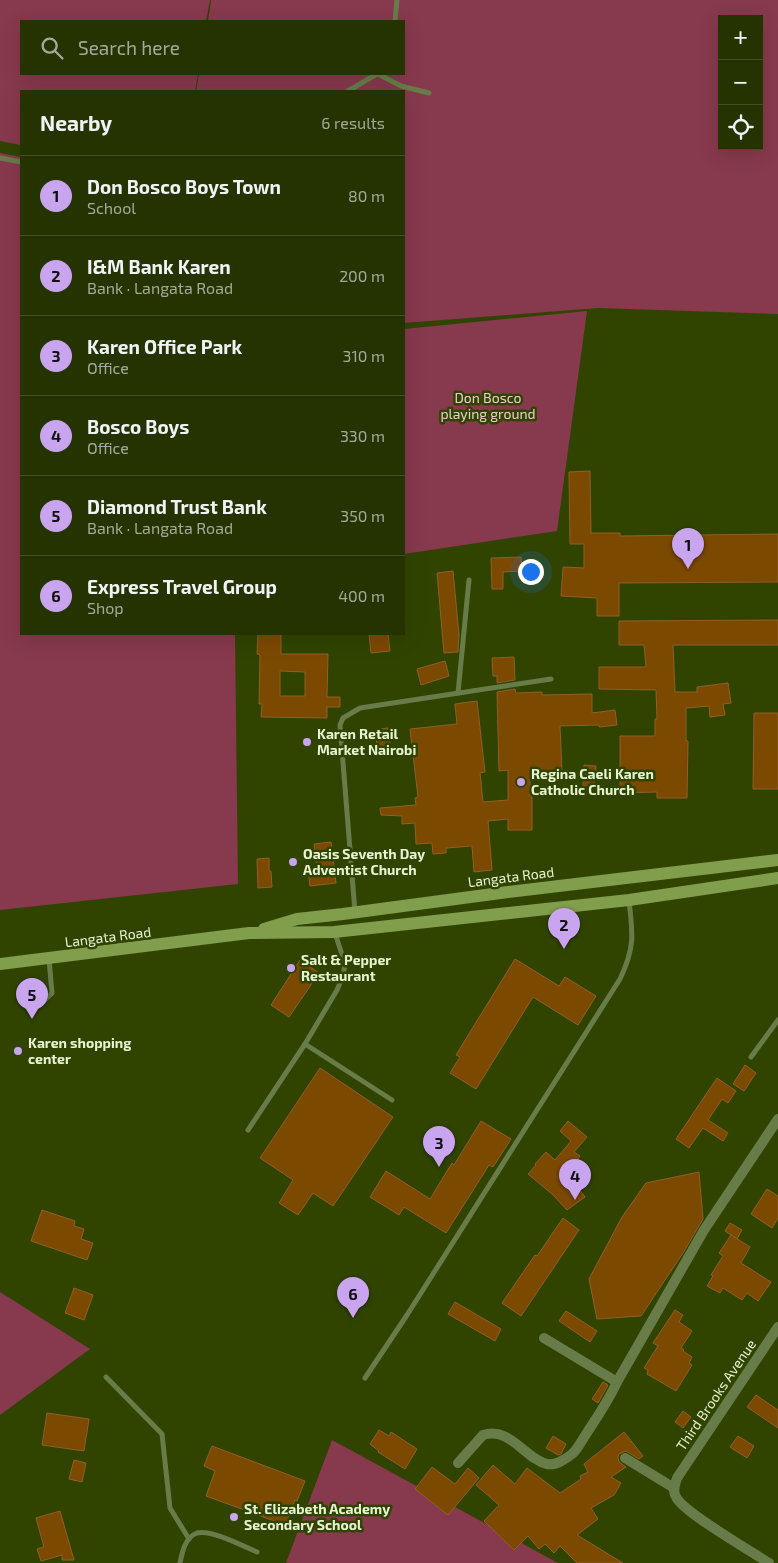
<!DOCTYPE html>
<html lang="en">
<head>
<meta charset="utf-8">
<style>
  :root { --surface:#243300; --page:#303f0f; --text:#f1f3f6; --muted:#a3aa99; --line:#414e22; --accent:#c8a5ee }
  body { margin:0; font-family:"Exo 2",sans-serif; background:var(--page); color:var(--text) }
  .controls { position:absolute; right:15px; top:15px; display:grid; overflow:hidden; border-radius:0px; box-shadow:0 5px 20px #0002 }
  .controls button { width:45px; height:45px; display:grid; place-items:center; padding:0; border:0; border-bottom:1px solid var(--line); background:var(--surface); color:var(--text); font:25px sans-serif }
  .you { position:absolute; left:530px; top:571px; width:18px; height:18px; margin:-12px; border:4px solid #fff; border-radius:50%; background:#1a73e8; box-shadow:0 0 0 8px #1a73e833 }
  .badge { display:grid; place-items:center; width:32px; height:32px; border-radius:50%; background:var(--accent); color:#111; font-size:16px; font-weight:700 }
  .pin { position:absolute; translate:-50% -41px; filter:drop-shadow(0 1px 2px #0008) }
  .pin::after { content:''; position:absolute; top:26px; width:18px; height:15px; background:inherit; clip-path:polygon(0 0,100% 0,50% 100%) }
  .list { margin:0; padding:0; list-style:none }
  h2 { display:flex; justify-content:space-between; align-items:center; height:65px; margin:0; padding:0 20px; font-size:21px }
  h2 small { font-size:16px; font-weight:400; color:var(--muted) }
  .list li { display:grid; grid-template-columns:32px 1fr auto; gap:15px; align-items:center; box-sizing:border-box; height:80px; padding:0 20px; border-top:1px solid var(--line) }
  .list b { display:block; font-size:19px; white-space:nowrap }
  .list p { margin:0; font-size:16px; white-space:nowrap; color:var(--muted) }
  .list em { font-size:16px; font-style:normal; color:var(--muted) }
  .icon { flex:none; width:28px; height:28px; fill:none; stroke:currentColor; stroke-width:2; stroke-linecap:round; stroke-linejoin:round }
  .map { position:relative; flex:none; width:778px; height:1563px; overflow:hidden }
  .search { position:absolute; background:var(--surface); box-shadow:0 5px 20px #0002; left:20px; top:20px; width:385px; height:55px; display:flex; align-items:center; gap:12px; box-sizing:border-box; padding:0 18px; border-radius:0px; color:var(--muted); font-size:19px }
  .panel { position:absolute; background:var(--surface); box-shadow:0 5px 20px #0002; left:20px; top:90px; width:385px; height:545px; border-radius:0px }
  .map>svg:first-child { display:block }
  .green { fill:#87394d; fill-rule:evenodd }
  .building { fill:#7c4900; stroke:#8f5f2a; fill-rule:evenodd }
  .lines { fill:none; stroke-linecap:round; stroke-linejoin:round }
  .lane { stroke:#687c49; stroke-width:5 }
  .street { stroke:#687c49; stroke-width:10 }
  .secondary { stroke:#809e4c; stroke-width:12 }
  .poi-dot { fill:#c8a5ee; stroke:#304400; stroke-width:2 }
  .labels { text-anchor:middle; stroke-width:5; stroke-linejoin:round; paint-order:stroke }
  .park-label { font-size:14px; fill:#eecbd1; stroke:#304400 }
  .poi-label { font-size:14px; font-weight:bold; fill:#e6f4d2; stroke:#304400; text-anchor:start }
  .street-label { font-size:14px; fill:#e6f4d2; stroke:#304400 }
</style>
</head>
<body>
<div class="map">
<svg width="778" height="1563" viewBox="0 0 778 1563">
  <rect width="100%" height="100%" fill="#304400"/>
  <g class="green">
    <polygon points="0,0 210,0 206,21 21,21 21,74 198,74 195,91 21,91 21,145 0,141"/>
    <path d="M211 0H778V314L598 308 404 323V91H196L199 74H404V21H208ZM722 19H759V146H722Z"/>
    <polygon points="0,153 21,157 21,634 235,634 238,884 0,910"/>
    <polygon points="587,311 557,531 404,554 404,329"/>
    <polygon points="0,1292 90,1349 0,1415"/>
    <polygon points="332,1440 558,1563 286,1563"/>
  </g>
  <g class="building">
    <polygon points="590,471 591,533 620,533 620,536 778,534 778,582 619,583 619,616 597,616 597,598 561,596 563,567 584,568 584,544 570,544 569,472"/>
    <polygon points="521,557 522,571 503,572 503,589 492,589 491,558"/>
    <polygon points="453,571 459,635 458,652 444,653 437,573"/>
    <polygon points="778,620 778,645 673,645 675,692 697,692 697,687 728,683 731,703 723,704 725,715 710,717 709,706 686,708 686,741 688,741 687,798 657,798 657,792 620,793 620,736 655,736 655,719 657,719 656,690 599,689 599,667 646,667 644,645 619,645 619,621"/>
    <path d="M258 634H281V654H328L327 697H340V707H327V718L261 717 262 704H259L260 655 257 654ZM280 671 305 672V696H280Z"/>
    <polygon points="369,634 388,634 390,651 371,653"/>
    <polygon points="514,657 515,680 497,683 497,676 493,676 492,658"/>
    <polygon points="445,661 449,676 421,685 417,669"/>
    <polygon points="515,689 516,693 542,692 542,695 592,694 592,713 615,710 617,725 599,727 599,725 560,726 562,772 530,774 530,796 532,796 532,830 508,830 508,819 488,821 492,870 474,872 472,846 446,848 446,853 433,854 432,843 416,844 415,823 402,824 402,816 381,815 380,808 416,805 415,798 418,797 410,729 457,724 455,704 477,701 485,772 480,773 483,802 508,800 508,770 499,771 497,692"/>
    <polygon points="754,713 778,713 778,789 753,789"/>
    <polygon points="388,728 391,751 378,753 375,730"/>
    <polygon points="584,765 596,766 594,786 583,786"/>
    <polygon points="331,842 336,883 310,886 308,870 317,869 314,844"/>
    <polygon points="269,858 269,871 271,871 272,887 258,888 257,859"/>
    <polygon points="515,959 559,986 565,977 596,996 578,1025 533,997 476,1089 450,1073 460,1057 456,1055"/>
    <polygon points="300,960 319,973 289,1017 271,1005"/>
    <polygon points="745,1065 756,1073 744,1091 733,1084"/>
    <polygon points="320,1068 393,1117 333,1206 313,1193 298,1215 279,1203 293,1180 260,1158"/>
    <polygon points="717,1078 736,1091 728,1103 722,1099 708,1120 728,1133 723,1141 703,1128 689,1148 676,1139"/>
    <polygon points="481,1121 511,1139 493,1167 489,1165 446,1233 404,1207 399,1215 370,1197 386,1171 430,1199 452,1163 454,1165"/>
    <polygon points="568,1121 587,1137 574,1152 580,1156 568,1174 585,1197 567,1210 552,1194 528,1174 536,1165 535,1164 546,1152 555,1160 571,1141 560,1131"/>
    <polygon points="699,1172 703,1219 683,1253 641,1316 597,1319 589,1279 622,1217 646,1183"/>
    <polygon points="767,1189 778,1196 778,1218 772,1228 751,1214"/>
    <polygon points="42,1210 75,1221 74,1226 84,1229 81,1239 93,1243 87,1260 31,1241"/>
    <polygon points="563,1218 579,1230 521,1316 502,1303 535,1255 537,1256"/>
    <polygon points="730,1223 742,1230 737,1239 725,1231"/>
    <polygon points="731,1235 750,1247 741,1263 771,1282 758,1301 747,1293 742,1300 723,1288 720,1293 707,1286 713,1276 711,1275 723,1256 719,1253"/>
    <polygon points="74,1288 93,1295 84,1320 65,1313"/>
    <polygon points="455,1302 501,1329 495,1341 448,1314"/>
    <polygon points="675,1310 683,1315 679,1322 692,1331 681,1348 684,1350 683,1351 692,1357 689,1363 692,1365 676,1391 647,1374 648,1370 644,1368 658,1346 653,1343"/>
    <polygon points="566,1311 597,1331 590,1342 559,1321"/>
    <polygon points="603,1382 608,1385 598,1403 592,1399"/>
    <polygon points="756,1395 778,1410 778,1428 747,1407"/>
    <polygon points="683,1411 691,1417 683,1428 675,1422"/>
    <polygon points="47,1413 89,1419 84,1451 42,1445"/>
    <polygon points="379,1430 389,1436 391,1432 417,1449 405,1469 378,1452 379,1451 370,1444"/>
    <polygon points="624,1432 643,1456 639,1459 626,1451 619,1454 618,1457 619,1462 626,1467 611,1477 621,1483 614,1495 591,1508 598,1519 577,1535 623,1563 577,1563 560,1546 554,1553 545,1544 539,1549 528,1536 514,1550 484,1521 499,1505 476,1485 493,1465 515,1484 527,1468 560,1493 581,1479 580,1476 588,1472 584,1464"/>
    <polygon points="553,1436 566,1444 561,1454 558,1455 546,1448"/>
    <polygon points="738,1436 754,1446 747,1458 730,1447"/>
    <polygon points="212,1446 305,1481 297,1501 295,1500 285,1525 206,1496 215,1471 204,1466"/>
    <polygon points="74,1460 86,1463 82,1482 69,1479"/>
    <polygon points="432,1467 455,1484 468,1468 479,1478 448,1515 415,1489"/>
    <polygon points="60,1511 74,1560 62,1560 62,1555 41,1561 37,1549 44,1547 36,1518"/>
  </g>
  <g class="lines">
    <g class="lane">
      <polyline points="395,21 397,0"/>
      <polyline points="378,74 401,86 429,93"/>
      <polyline points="348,91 377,74"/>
      <polyline points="0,158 21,162"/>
      <polyline points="458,693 469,580"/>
      <polyline points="355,912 340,725 343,718 360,708 551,679"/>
      <polyline points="40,1005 52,993 49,959"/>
      <polyline points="305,1044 392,1100"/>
      <polyline points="751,1057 778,1020"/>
      <polyline points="248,1130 305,1044 337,990 343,976 345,964 335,933"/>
      <polyline points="106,1377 162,1434 170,1508 189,1539"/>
      <path d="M365 1378 407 1315 620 979C635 948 633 934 629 901"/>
      <path d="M180 1563C182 1553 185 1537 197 1533 211 1529 243 1546 257 1552"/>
    </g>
    <g class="street">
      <polyline points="544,1338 617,1382 704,1230 778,1119"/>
      <polyline points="625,1458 674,1488"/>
      <path d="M458 1463 483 1435C510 1426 525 1459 547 1464 555 1466 566 1459 572 1454 576 1451 580 1444 583 1439 595 1420 608 1402 617 1382"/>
      <path d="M769 1563C751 1551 684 1513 676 1497 672 1491 675 1485 677 1478L778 1327"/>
    </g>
    <g class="secondary">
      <polyline points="264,929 297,919 343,914 508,892 778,860"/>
      <polyline points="0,964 249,933 334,932 629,900 778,878"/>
    </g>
  </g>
  <g class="poi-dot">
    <circle cx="307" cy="742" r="5"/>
    <circle cx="521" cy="782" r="5"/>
    <circle cx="293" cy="862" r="5"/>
    <circle cx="291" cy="968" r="5"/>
    <circle cx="18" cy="1051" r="5"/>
    <circle cx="234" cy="1517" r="5"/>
  </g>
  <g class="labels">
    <g class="park-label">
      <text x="488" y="403">Don Bosco<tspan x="488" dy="16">playing ground</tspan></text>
    </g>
    <g class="poi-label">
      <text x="317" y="739">Karen Retail<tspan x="317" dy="16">Market Nairobi</tspan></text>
      <text x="531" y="779">Regina Caeli Karen<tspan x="531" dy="16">Catholic Church</tspan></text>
      <text x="303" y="859">Oasis Seventh Day<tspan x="303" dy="16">Adventist Church</tspan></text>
      <text x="301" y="965">Salt &amp; Pepper<tspan x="301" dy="16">Restaurant</tspan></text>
      <text x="28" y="1048">Karen shopping<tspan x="28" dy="16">center</tspan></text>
      <text x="244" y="1514">St. Elizabeth Academy<tspan x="244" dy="16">Secondary School</tspan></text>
    </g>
    <g class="street-label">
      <text transform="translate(511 877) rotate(-7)" y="5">Langata Road</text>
      <text transform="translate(108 937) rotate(-7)" y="5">Langata Road</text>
      <text transform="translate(716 1395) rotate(-56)" y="5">Third Brooks Avenue</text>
    </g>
  </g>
</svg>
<div class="controls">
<button>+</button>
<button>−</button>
<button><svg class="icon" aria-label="locate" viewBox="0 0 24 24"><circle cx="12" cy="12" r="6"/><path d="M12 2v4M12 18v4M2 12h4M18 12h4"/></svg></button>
</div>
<div class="you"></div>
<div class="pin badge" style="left:688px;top:569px">1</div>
<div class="pin badge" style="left:564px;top:949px">2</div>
<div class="pin badge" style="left:439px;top:1167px">3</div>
<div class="pin badge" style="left:575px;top:1200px">4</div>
<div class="pin badge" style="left:32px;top:1019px">5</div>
<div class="pin badge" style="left:353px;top:1318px">6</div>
<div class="search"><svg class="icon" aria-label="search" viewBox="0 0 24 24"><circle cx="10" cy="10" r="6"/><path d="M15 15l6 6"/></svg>Search here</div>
<section class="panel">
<h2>Nearby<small>6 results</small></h2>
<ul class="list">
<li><span class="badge">1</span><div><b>Don Bosco Boys Town</b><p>School</p></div><em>80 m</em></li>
<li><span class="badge">2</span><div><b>I&amp;M Bank Karen</b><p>Bank · Langata Road</p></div><em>200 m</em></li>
<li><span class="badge">3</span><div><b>Karen Office Park</b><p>Office</p></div><em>310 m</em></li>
<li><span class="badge">4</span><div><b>Bosco Boys</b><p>Office</p></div><em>330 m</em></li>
<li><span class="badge">5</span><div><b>Diamond Trust Bank</b><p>Bank · Langata Road</p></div><em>350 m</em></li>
<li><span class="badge">6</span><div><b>Express Travel Group</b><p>Shop</p></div><em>400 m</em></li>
</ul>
</section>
</div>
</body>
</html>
